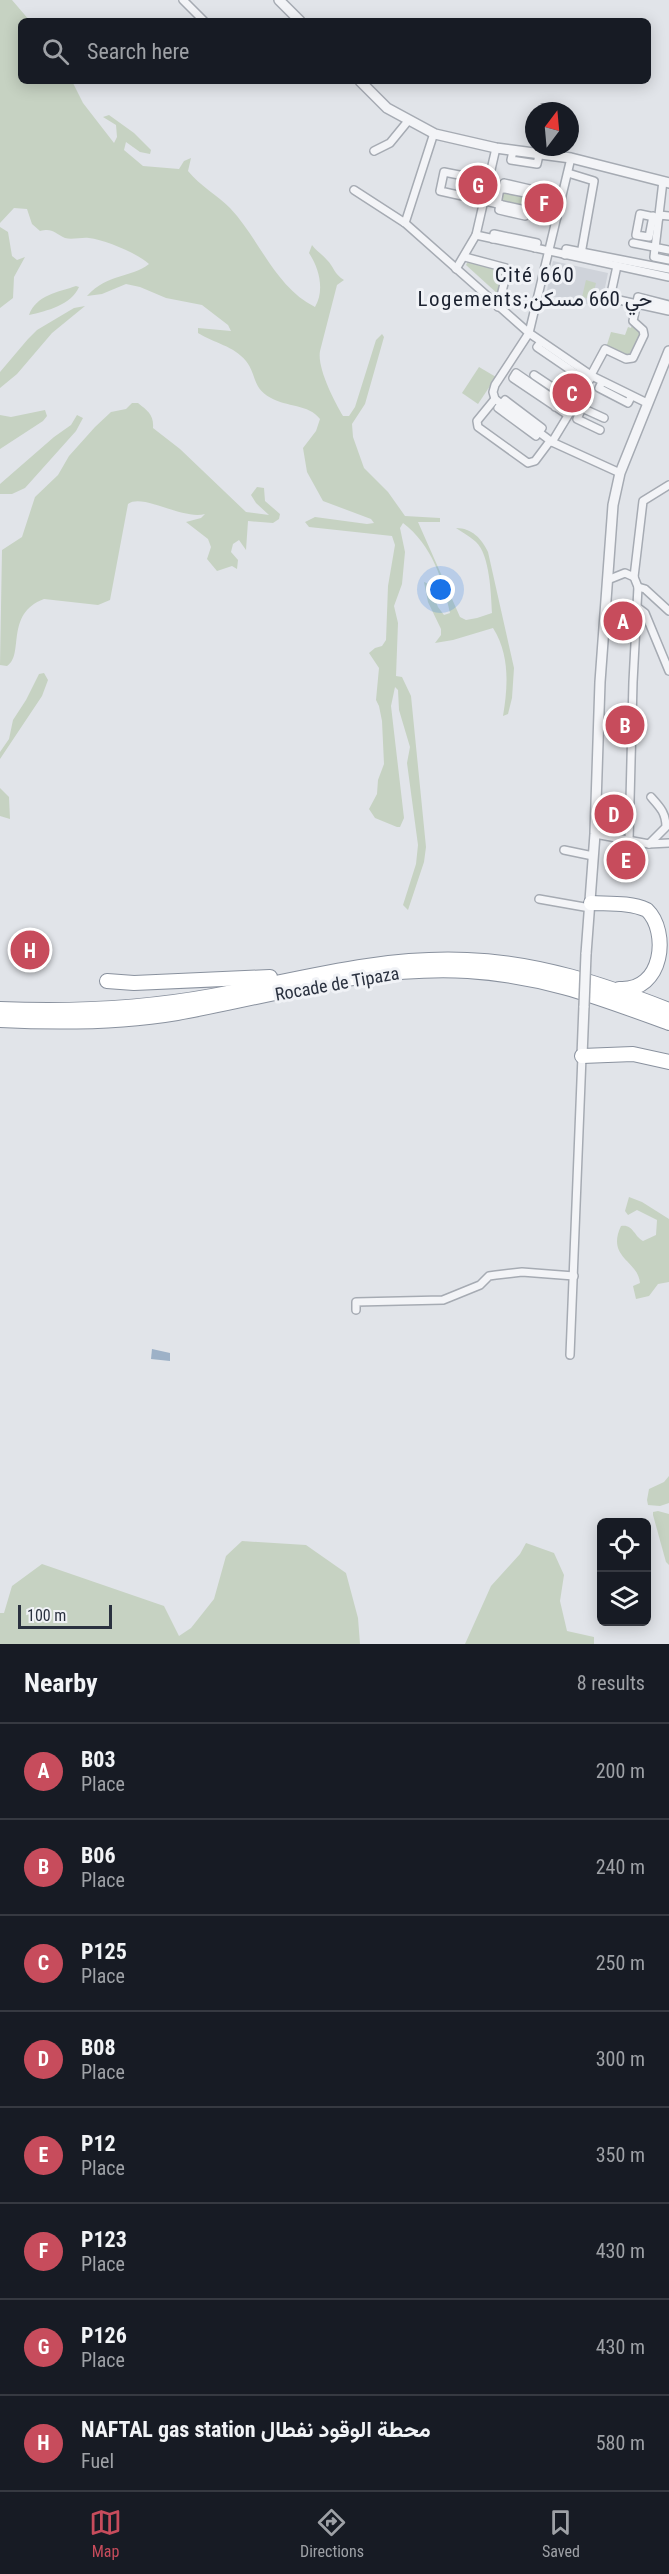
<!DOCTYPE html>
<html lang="en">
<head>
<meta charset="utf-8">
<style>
  :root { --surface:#171b24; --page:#242831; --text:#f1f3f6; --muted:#9ea1a6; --line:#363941; --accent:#c74c5c }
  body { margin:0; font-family:"Roboto Condensed",Vazirmatn,sans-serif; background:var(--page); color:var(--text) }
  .controls { position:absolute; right:18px; bottom:18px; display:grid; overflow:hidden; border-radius:9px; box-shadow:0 3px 15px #0003 }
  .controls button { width:54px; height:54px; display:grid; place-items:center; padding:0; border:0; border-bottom:2px solid var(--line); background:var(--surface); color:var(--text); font:30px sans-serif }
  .compass { position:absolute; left:525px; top:102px; width:54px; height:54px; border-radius:50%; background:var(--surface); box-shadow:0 3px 15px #0003; rotate:16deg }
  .scale { position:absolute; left:18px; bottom:15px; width:94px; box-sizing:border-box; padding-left:6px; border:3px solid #2a313f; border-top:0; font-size:16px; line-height:21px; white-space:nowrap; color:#2a313f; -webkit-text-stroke:4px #f0f2f6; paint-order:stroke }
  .you { position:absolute; left:441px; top:590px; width:21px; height:21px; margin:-15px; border:4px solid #fff; border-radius:50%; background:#1a73e8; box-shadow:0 0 0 9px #1a73e833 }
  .badge { display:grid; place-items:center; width:39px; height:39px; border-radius:50%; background:var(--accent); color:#fff; font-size:20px; font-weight:700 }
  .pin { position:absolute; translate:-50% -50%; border:3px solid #fff; box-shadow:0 2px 6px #0006 }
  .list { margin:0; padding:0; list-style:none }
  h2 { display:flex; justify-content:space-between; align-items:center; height:78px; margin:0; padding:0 24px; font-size:26px }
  h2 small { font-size:20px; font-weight:400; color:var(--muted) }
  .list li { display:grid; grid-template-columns:39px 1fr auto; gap:18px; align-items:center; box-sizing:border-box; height:96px; padding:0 24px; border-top:2px solid var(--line) }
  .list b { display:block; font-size:22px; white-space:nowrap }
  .list p { margin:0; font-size:20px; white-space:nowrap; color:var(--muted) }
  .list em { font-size:20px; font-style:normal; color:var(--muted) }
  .icon { flex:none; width:33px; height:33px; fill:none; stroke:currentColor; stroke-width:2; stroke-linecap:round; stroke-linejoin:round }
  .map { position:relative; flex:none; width:669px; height:1644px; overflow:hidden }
  .search { position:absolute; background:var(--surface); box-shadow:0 3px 15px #0003; left:18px; right:18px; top:18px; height:66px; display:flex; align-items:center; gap:15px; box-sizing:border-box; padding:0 21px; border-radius:9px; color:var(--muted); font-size:22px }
  .sheet { height:846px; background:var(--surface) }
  nav { display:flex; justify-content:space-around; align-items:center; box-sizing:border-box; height:84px; border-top:2px solid var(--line); background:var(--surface); font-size:16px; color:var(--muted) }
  nav a { display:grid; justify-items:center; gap:3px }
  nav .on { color:var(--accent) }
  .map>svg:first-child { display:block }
  .built { fill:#cfd3da }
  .green { fill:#c6d2c2 }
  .water { fill:#9db1c7 }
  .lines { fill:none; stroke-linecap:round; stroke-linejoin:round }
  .minor-casing { stroke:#a6abb3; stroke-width:10 }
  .tertiary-casing { stroke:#a6abb3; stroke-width:12 }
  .motorway-casing { stroke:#89919e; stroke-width:16 }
  .minor { stroke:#f3f4f7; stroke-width:7 }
  .tertiary { stroke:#f3f4f7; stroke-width:9 }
  .motorway { stroke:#fff; stroke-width:14 }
  .tertiary-bridge-casing { stroke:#a6abb3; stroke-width:12; stroke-linecap:butt }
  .tertiary-bridge { stroke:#f3f4f7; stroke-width:9 }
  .labels { text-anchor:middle; stroke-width:6; stroke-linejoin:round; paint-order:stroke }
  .street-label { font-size:18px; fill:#2a313f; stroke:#f0f2f6 }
  .quarter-label { font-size:21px; letter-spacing:1.5px; fill:#1c2230; stroke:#f0f2f6 }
</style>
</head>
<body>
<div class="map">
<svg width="669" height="1644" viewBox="0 0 669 1644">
  <rect width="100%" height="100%" fill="#e1e4e9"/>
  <polygon class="built" points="553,261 608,273 601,307 546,295"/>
  <g class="green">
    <path d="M0 0H12L30 21H21V81H72L83 103 114 143 117 137 116 125 103 117 109 115 134 133 151 150 150 154 140 152 126 142 124 150 143 166 179 169 184 161 191 158 188 171C200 186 217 195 230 208 260 240 275 287 315 307 325 290 319 268 309 253L312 245C316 251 322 254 327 260 334 267 334 274 344 280L337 285 320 351C317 368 334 401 343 416H349L355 407 376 340 382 334 384 337 365 404 352 424 353 437 364 468 388 492 405 516 440 518V522H418L460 617 466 620 477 618 492 613C491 595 490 555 476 542 471 537 463 533 456 528 472 528 482 539 488 552L514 668 512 698 508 714 503 716C508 686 510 655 493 628L453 640 435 643 441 635V629L428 602 424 582 429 584 438 607 444 615 450 613C443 580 432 545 403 523L400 528 405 552 402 584 394 606 398 623 396 676 402 677 411 696 426 847 424 862 408 910 403 905 416 864 418 845 407 763 410 747 399 710 398 690 395 687 391 706 404 818 400 827H397L375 818 369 809 377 794 378 780 384 764 382 721 379 706 376 700 379 668 369 653 375 648 382 646 386 640 388 586 395 545 392 536 309 527 305 522 315 517 367 524 374 523 371 519 323 501 307 472 303 448 316 431 320 419C309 404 286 407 271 398 252 388 257 375 246 361 234 346 214 343 198 333V328L231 331 228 325 202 305 166 298 140 287 126 284 102 294 87 296C108 273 131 278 149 264 137 253 105 240 89 238 82 237 72 240 65 238 54 233 53 228 40 231L32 224 27 209 14 208 0 223Z"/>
    <polygon points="502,192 541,200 540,205 546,206 544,211 500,201"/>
    <polygon points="0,227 8,232 12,256 17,260 25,257 14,277 13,298 0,308"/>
    <polygon points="468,261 506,270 499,295 466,265"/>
    <polygon points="586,280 596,283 592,299 582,297"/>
    <path d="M76 286 79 287C71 305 47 311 29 315 36 295 59 292 76 286Z"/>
    <polygon points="85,306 52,333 17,374 0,388 0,372 28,339 37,330 74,308"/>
    <polygon points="632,324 641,332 629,355 606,348 611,332 625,335 628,327 631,328"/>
    <polygon points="479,367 496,377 478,404 462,393"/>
    <path d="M132 403H138C148 411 154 415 153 428L180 449 246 512 269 515 256 503 251 495 257 487 264 488 265 501 280 514 279 519 273 523 248 521 246 550 239 540 233 544 231 552 238 560 237 569 232 566 217 571 207 559 211 547 208 539 186 522 201 518 205 514C182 520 143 493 128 504L110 600 98 605 44 599C4 614 25 655 7 666L0 665 2 550 22 537 35 497 58 475 69 456 95 427 111 412 126 409Z"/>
    <polygon points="45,410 47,416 43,421 0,449 0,415 11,417"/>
    <polygon points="77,415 83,418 76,431 25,488 12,494 0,494 0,484 54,437 71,425"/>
    <polygon points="44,673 48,680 42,696 0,759 0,752 9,739 13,720 26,700 39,674"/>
    <polygon points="0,788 9,797 10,819 0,816"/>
    <path d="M629 1197 642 1202 669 1219V1282L658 1284 649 1296 636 1299 633 1286 640 1283C638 1260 606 1258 621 1226 633 1224 634 1236 643 1241L656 1235 657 1220 637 1210 628 1215 625 1211Z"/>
    <polygon points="669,1476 669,1503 660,1506 648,1505 647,1500 649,1489 664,1482"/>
    <polygon points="658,1511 669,1514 669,1565 666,1562 653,1515 653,1512"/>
    <polygon points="242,1541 306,1545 346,1573 358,1618 360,1644 0,1644 0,1613 4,1613 12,1586 42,1564 164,1606 179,1636 191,1628 214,1599 226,1556"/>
    <polygon points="526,1543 554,1553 564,1575 560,1601 567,1631 594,1637 594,1644 465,1644 491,1586 520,1554"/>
  </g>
  <polygon class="water" points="152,1349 170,1353 170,1361 151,1359"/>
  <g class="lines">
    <g class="minor-casing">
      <g id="minor">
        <polyline points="183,0 204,21"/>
        <polyline points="374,151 390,143 408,121"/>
        <polyline points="513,151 511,160 537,164 539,155"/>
        <polyline points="571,158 529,333 495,385 493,392 495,399 552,442 620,473"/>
        <polyline points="568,173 594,181 581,254"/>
        <polyline points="489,181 444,172 440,191 557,217"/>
        <polyline points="663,181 654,257 669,260"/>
        <polyline points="503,189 504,183 530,189 529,194"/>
        <polyline points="354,190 405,223 529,333 592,376 647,403"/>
        <polyline points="497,204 500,188 561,200"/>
        <polyline points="500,204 499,210 525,216 526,210"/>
        <polyline points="659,215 669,216"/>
        <polyline points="653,216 649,237 636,235 640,214 659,218"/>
        <polyline points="405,223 434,133"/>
        <polyline points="476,235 669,277"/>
        <polyline points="493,239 494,234 537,243 535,248"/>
        <polyline points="633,243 669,250"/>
        <polyline points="565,255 566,249 669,269"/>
        <polyline points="465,257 506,268"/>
        <polyline points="617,266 610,298 669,311"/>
        <polyline points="456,269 476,235 496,148"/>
        <polyline points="498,307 506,276"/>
        <polyline points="541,342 537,347 578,375 582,370"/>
        <polyline points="534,375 576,403"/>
        <polyline points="591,375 605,349 626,359 633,358 644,335 643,330 633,321 638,297 669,305"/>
        <polyline points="602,382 599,388 628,403 631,397"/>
        <polyline points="495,399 477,421 478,427 528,463 535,461 550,441"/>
        <polygon points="505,400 542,428 536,436 498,408"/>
        <polyline points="555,407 558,402 516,373 513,378 568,415"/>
        <polyline points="600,430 577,419 582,408 604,418"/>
        <polyline points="552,442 592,376"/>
        <polyline points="634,577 643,501 669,485"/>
        <polyline points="610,579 625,573 634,577 638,587 633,682 629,840"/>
        <polyline points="638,587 645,589 669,611"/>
        <polyline points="637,607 645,613 669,671"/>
        <polyline points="595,834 649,844 669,843"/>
        <path d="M649 844 666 827C666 813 660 807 651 797"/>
        <polyline points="564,850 593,856"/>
        <polyline points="539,899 590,908"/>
        <polyline points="356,1310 356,1302 443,1300 480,1285 489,1276 496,1275 522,1272 574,1276"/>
        <polyline points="570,1355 582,1056"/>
      </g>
    </g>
    <g class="tertiary-casing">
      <g id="tertiary">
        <polyline points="279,0 300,21"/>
        <polyline points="360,81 387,108 435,134 496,148 571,158 669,183"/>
        <polyline points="586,954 595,834 600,682 613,505 620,473 669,351"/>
        <polyline points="582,1056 584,1006"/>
      </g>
    </g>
    <g class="motorway-casing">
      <g id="motorway">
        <path d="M591 903C608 904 630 902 647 910 669 931 664 992 619 989"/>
        <polyline points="107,981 134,983 270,977"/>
        <path d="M0 1009C72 1012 141 1009 212 996 297 980 380 956 467 960 537 962 605 985 669 1010"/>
        <path d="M0 1020C59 1023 118 1023 177 1013 273 996 369 965 468 971 545 976 598 997 669 1023"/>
        <polyline points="582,1056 633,1054 669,1062"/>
      </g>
    </g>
    <use href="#minor" class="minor"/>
    <use href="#tertiary" class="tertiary"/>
    <use href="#motorway" class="motorway"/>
    <g class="tertiary-bridge-casing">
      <polyline id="tertiary-bridge" points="584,1006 586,954"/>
    </g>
    <use href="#tertiary-bridge" class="tertiary-bridge"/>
  </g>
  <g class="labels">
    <g class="street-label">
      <text transform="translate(337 984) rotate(-10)" y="6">Rocade de Tipaza</text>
    </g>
    <g class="quarter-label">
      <text x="535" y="282">Cité 660<tspan x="535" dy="24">Logements;حي 660 مسكن</tspan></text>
    </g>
  </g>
</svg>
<div class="controls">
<button><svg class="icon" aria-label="locate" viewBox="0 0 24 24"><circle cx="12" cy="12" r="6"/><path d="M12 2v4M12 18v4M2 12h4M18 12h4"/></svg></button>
<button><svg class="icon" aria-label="layers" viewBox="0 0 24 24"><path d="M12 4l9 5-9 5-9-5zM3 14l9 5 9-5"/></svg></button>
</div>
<svg class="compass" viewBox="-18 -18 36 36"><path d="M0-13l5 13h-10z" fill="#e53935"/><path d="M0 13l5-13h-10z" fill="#9ea1a6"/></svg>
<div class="scale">100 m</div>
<div class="you"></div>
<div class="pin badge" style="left:623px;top:621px">A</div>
<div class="pin badge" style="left:625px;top:725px">B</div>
<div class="pin badge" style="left:572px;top:393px">C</div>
<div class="pin badge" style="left:614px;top:814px">D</div>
<div class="pin badge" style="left:626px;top:860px">E</div>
<div class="pin badge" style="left:544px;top:203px">F</div>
<div class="pin badge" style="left:478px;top:185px">G</div>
<div class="pin badge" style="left:30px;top:950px">H</div>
<div class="search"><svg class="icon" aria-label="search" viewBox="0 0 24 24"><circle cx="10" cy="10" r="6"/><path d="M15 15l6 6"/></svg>Search here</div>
</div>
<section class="sheet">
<h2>Nearby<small>8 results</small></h2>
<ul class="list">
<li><span class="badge">A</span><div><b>B03</b><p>Place</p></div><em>200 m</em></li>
<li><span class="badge">B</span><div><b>B06</b><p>Place</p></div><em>240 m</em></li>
<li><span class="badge">C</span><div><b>P125</b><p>Place</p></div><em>250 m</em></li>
<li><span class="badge">D</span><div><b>B08</b><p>Place</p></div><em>300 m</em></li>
<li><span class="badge">E</span><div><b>P12</b><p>Place</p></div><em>350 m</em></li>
<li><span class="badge">F</span><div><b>P123</b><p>Place</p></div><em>430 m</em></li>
<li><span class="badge">G</span><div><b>P126</b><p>Place</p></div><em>430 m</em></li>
<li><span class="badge">H</span><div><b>NAFTAL gas station محطة الوقود نفطال</b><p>Fuel</p></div><em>580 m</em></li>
</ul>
</section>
<nav>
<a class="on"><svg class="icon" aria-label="map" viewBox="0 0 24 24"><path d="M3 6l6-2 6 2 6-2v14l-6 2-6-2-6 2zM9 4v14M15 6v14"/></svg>Map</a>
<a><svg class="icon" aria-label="directions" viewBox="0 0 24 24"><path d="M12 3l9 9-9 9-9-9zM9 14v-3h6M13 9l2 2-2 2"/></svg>Directions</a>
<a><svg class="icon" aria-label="saved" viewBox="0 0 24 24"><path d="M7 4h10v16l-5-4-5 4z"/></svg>Saved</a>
</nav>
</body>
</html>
